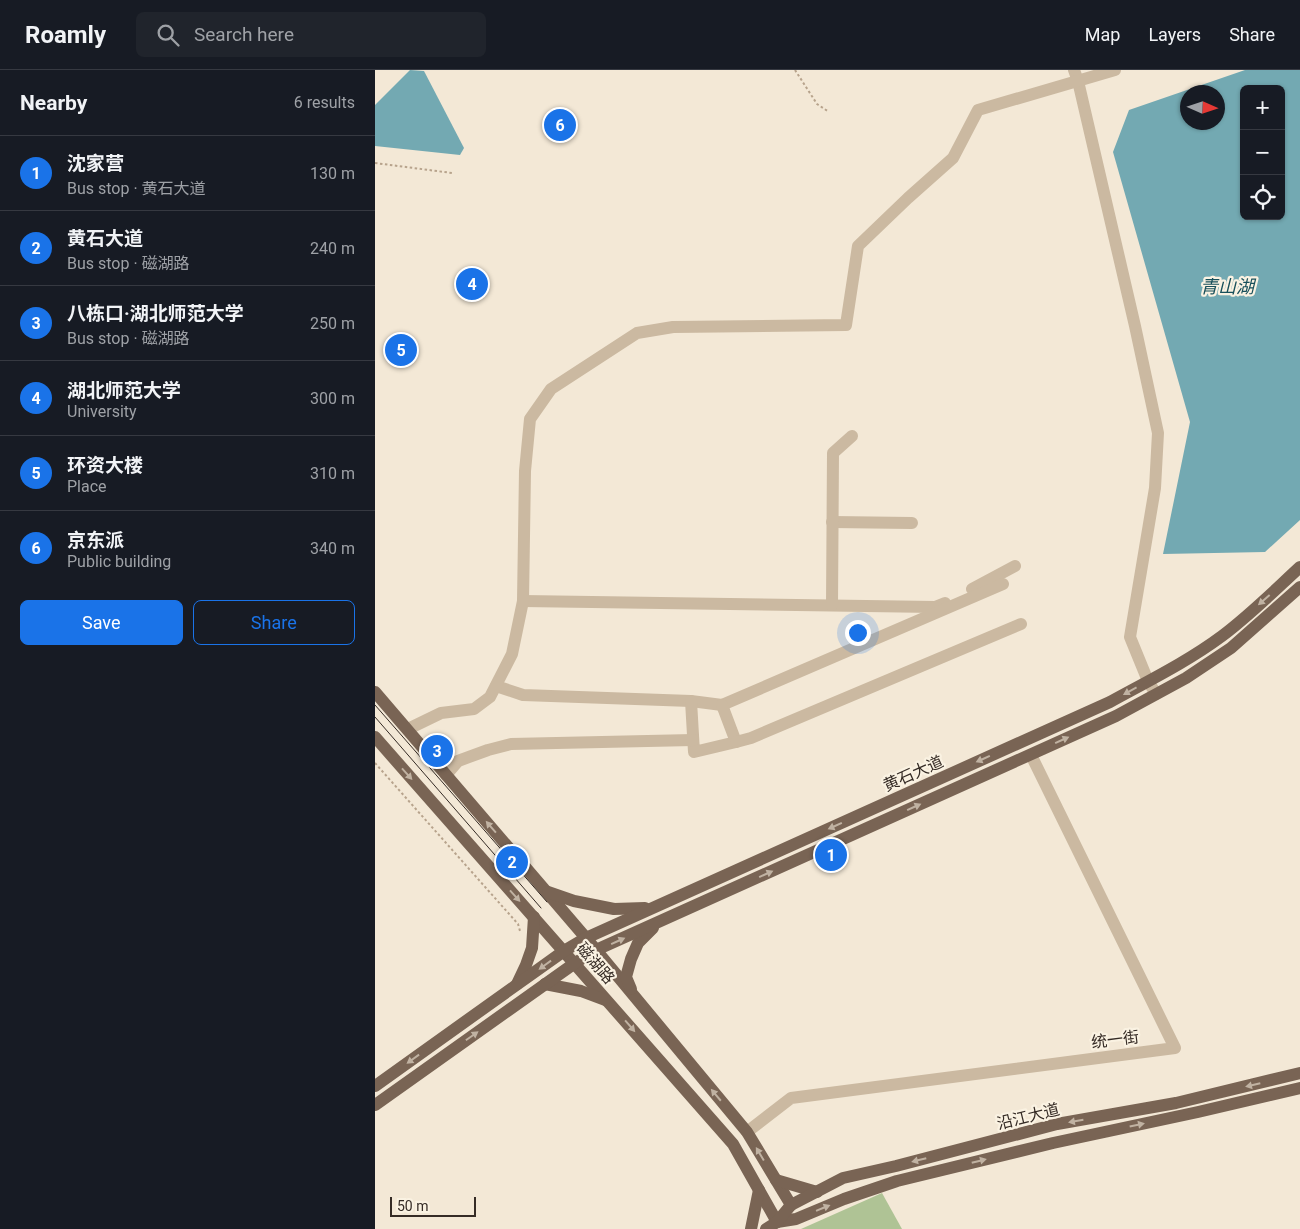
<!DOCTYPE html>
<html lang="en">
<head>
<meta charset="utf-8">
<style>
  :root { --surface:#171b24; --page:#20242c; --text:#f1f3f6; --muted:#9ea1a6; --line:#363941; --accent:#1a73e8 }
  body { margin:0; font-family:Roboto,"Noto Sans SC",sans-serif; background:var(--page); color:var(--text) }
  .controls { position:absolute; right:15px; top:15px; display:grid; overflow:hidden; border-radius:8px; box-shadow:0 1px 4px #0004 }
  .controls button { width:45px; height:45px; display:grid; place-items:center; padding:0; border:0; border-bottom:1px solid var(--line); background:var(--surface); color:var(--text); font:25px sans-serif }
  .compass { position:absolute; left:805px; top:15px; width:45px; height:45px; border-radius:50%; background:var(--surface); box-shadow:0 1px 4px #0004; rotate:93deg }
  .scale { position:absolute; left:15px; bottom:12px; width:86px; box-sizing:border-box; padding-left:5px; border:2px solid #352b25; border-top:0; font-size:14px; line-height:18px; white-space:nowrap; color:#352b25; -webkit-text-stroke:4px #faf2e2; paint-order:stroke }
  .you { position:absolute; left:482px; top:562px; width:18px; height:18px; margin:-12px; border:4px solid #fff; border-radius:50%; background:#1a73e8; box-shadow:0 0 0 8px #1a73e833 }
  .badge { display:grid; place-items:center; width:32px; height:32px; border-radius:50%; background:var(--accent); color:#fff; font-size:16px; font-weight:700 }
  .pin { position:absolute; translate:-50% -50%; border:2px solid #fff; box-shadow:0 1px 5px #0006 }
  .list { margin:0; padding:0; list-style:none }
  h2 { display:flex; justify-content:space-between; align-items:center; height:65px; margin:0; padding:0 20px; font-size:21px }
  h2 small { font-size:16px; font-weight:400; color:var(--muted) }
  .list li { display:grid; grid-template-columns:32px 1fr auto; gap:15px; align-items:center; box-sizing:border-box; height:75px; padding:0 20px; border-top:1px solid var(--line) }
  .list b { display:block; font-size:19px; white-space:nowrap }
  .list p { margin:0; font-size:16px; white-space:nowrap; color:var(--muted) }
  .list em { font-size:16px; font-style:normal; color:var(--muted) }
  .actions { display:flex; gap:10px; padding:15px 20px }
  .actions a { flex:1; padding:11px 0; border:1px solid var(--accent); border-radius:8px; text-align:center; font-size:18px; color:var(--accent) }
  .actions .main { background:var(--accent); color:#fff }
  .icon { flex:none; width:28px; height:28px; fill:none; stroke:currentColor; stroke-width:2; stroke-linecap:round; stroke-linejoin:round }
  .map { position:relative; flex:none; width:925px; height:1159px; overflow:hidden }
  header { display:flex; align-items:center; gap:30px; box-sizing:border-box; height:70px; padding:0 25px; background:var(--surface); border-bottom:1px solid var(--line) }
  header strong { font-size:24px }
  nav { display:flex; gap:28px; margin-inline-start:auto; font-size:18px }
  .search { width:350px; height:45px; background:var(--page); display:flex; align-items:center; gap:12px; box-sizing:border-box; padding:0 18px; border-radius:8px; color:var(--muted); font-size:19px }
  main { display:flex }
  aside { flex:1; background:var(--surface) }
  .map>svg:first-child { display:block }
  .green { fill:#afc395 }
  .water { fill:#73a9b2; fill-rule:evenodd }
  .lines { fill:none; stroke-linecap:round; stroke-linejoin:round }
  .path { stroke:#b7a38c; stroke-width:2; stroke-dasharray:2.5 2.5; stroke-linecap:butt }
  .minor { stroke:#cbb9a1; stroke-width:12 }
  .major { stroke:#796454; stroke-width:12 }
  .tram { stroke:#352b25; stroke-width:1 }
  .oneway { fill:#c0b2a2 }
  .labels { text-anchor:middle; stroke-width:4.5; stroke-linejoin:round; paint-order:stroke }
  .street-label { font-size:16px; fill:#352b25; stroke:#faf2e2 }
  .water-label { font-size:18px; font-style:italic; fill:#174f5a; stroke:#faf2e2 }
</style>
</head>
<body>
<header>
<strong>Roamly</strong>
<div class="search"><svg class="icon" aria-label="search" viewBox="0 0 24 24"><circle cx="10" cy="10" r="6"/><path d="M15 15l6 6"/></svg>Search here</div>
<nav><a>Map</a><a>Layers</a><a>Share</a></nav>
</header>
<main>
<aside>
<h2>Nearby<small>6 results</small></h2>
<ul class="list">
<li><span class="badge">1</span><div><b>沈家营</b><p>Bus stop · 黄石大道</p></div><em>130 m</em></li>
<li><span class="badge">2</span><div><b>黄石大道</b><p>Bus stop · 磁湖路</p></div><em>240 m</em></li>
<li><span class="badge">3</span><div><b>八栋口·湖北师范大学</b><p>Bus stop · 磁湖路</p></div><em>250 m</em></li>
<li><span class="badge">4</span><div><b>湖北师范大学</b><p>University</p></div><em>300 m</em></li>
<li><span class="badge">5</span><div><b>环资大楼</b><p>Place</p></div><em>310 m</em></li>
<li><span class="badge">6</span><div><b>京东派</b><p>Public building</p></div><em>340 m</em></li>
</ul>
<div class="actions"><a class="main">Save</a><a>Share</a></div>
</aside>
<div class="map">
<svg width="925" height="1159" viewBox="0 0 925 1159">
  <rect width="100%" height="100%" fill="#f3e8d6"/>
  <polygon class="green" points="507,1123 527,1159 426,1159"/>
  <g class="water">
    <polygon points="35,0 49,1 89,78 85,85 0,76 0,35"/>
    <path d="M870 0H925V450L890 482 788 484 815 352 738 82 754 40ZM869 19H906V146H869ZM812 22H842V52H812Z"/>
  </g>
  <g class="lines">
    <g class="path">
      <polyline points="420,0 442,34 454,42"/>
      <polyline points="0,93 77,103"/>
      <polyline points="0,693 143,854 145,861"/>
    </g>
    <g class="minor">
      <polyline points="699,0 703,11 760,256 783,363 780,418 755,567 773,611 781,624"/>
      <polyline points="457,452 537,453"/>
      <polyline points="597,519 640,496"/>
      <polyline points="148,531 560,537 570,533"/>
      <polyline points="457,535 458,383 477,366"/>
      <polyline points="121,616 148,625 316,631 347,635 628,514"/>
      <polyline points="316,631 319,682 361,672 347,635"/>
      <polyline points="33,659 66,643 99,639 115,627 137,584 148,531 150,401 155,349 176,319 262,263 298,257 471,255 483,176 533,128 578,88 603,40 740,0"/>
      <polyline points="361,672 376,668 646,554"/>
      <polyline points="71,705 83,691 113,680 136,674 318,670"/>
      <polyline points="372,1062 416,1028 800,978 656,685"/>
    </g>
    <g class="major">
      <polyline points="0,622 211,868 372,1062 416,1135"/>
      <polyline points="0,667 358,1074 402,1152"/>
      <polyline points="173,822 199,831 239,839 270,838"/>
      <polyline points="142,914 151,895 157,878 159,847"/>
      <polyline points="170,914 206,921 230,930"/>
      <polyline points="256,919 251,907 256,889 263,873 278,858"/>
      <path d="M0 1016 189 881 211 868 735 632C773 611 812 592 847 566 875 545 900 520 925 497"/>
      <polyline points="0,1035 200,893 221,880 741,646 811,608 856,578 925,517"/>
      <polyline points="401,1110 442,1122"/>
      <polyline points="402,1152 421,1149 469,1129 522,1111 678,1073 823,1042 925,1018"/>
      <polyline points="376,1159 384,1120"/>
      <polyline points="391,1159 402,1152 416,1135 468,1108 521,1096 682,1054 801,1033 925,1003"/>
    </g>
    <g class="tram">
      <polyline points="0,635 172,832"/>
      <polyline points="0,647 166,838"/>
    </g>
  </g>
  <defs><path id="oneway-solid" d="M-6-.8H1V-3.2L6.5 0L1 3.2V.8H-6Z" transform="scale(1.25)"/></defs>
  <g class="oneway">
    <use href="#oneway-solid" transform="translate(889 530) rotate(139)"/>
    <use href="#oneway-solid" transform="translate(755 621) rotate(151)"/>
    <use href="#oneway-solid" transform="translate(687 670) rotate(-24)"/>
    <use href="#oneway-solid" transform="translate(608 689) rotate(156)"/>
    <use href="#oneway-solid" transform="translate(32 704) rotate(48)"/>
    <use href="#oneway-solid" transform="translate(539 737) rotate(-24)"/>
    <use href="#oneway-solid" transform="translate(460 756) rotate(156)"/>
    <use href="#oneway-solid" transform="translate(116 757) rotate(-131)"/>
    <use href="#oneway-solid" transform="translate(391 804) rotate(-24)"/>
    <use href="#oneway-solid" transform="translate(140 826) rotate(48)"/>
    <use href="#oneway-solid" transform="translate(243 871) rotate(-24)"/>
    <use href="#oneway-solid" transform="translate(170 895) rotate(144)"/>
    <use href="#oneway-solid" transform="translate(255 956) rotate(49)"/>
    <use href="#oneway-solid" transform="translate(97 966) rotate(-35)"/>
    <use href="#oneway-solid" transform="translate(38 989) rotate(144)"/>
    <use href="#oneway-solid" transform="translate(878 1015) rotate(167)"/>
    <use href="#oneway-solid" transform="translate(341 1025) rotate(-130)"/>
    <use href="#oneway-solid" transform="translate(701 1051) rotate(170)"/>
    <use href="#oneway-solid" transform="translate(762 1055) rotate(-12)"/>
    <use href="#oneway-solid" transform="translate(385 1084) rotate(-121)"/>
    <use href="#oneway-solid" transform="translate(544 1090) rotate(166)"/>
    <use href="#oneway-solid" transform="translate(604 1091) rotate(-14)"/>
    <use href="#oneway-solid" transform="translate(448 1138) rotate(-22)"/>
  </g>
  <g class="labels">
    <g class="street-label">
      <text transform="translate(538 703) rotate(-24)" y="6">黄石大道</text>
      <text transform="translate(221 893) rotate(49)" y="6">磁湖路</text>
      <text transform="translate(740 969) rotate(-7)" y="6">统一街</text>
      <text transform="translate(653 1046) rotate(-14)" y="6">沿江大道</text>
    </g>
    <g class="water-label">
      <text x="852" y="223">青山湖</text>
    </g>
  </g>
</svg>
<div class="controls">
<button>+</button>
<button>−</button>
<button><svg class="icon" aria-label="locate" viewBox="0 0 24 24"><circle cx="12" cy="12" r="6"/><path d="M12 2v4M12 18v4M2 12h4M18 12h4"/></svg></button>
</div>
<svg class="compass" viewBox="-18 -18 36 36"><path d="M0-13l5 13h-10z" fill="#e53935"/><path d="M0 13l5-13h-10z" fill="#9ea1a6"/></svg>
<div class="scale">50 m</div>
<div class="you"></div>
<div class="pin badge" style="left:456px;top:785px">1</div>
<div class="pin badge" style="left:137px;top:792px">2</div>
<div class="pin badge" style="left:62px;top:681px">3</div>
<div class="pin badge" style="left:97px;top:214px">4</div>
<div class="pin badge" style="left:26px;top:280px">5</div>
<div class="pin badge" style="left:185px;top:55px">6</div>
</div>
</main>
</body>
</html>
